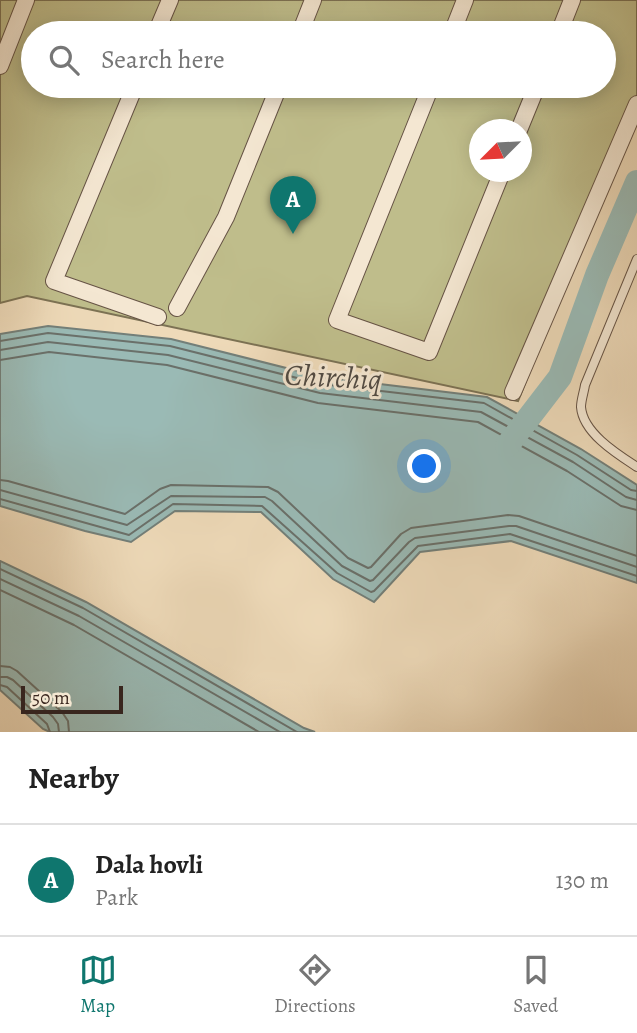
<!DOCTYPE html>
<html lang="en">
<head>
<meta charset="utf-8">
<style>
  :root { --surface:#fff; --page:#f6f6f6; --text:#222; --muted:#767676; --line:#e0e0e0; --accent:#0f766e }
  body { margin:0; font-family:Alegreya,serif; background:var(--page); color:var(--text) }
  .compass { position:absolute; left:469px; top:119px; width:63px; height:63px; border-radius:50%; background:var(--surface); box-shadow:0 4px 18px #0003; rotate:246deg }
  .scale { position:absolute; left:21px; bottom:18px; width:102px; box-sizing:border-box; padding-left:7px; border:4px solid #39261e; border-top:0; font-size:19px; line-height:24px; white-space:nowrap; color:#39261e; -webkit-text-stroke:5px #f4e7d2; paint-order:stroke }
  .you { position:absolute; left:425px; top:467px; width:24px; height:24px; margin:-18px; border:5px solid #fff; border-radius:50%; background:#1a73e8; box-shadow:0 0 0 10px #1a73e833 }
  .badge { display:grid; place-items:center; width:46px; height:46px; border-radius:50%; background:var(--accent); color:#fff; font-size:23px; font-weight:700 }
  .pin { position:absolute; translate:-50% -58px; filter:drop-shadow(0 2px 4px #0008) }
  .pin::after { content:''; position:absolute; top:37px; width:24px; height:21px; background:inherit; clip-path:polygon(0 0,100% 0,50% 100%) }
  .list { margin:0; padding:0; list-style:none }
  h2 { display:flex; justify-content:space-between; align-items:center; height:91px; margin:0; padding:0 28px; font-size:30px }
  h2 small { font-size:23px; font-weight:400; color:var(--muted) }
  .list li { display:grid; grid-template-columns:46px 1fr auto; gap:21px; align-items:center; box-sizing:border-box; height:112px; padding:0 28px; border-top:2px solid var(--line) }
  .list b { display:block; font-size:26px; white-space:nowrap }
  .list p { margin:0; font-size:23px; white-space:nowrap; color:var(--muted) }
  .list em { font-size:23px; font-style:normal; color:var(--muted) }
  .icon { flex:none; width:38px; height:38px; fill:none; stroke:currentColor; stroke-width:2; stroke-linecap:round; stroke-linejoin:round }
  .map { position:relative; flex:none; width:637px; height:732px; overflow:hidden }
  .search { position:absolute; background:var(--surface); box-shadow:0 4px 18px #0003; left:21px; right:21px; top:21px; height:77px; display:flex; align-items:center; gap:18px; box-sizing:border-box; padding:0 24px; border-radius:38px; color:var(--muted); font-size:26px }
  .sheet { height:203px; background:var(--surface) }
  nav { display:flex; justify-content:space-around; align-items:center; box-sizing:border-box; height:98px; border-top:2px solid var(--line); background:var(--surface); font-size:19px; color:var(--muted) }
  nav a { display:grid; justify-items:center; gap:4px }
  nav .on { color:var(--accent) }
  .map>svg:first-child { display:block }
  .garden { fill:#bfbd8b; stroke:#7c7254; stroke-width:2; fill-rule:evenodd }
  .water { fill:#9abab5; stroke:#737f79; stroke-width:2 }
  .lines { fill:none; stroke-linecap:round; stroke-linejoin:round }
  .shore { stroke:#6a706a; stroke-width:2 }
  .river { stroke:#9abab5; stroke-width:24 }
  .lane-casing { stroke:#665345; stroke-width:10 }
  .street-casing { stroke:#665345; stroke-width:18 }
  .lane { stroke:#f4e7d2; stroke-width:8 }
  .street { stroke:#f4e7d2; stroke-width:16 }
  .labels { text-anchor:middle; stroke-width:6; stroke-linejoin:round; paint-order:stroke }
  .water-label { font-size:30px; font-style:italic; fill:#514b44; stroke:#f4e7d2 }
</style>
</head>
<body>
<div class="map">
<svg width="637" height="732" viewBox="0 0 637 732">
  <rect width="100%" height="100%" fill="#eedab9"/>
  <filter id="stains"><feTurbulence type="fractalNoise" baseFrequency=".00286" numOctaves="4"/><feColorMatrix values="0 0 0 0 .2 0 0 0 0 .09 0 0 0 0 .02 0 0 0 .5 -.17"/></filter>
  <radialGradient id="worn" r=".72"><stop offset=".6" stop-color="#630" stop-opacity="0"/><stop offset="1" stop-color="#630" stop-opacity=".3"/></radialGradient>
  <path class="garden" d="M0 0H637V104L518 401 27 296 0 303ZM33 33H604V86H33ZM480 130H522V172H480Z"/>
  <g class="water">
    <polygon points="48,326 171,339 322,377 487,397 581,449 637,485 637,583 511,541 420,552 374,602 333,579 261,512 175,511 131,542 85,531 0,506 0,334"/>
    <polygon points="0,561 86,602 304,728 315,732 50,732 43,729 0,690"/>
  </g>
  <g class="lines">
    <g class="shore">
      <polyline points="0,341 48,333 170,346 321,384 484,403 577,455 631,490 637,491"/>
      <polyline points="0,350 48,342 168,355 320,393 481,412 573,462 626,497 637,500"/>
      <polyline points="0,360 49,352 167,365 318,403 478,422 567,471 621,506 637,510"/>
      <polyline points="0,480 8,481 125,514 160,489 171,485 268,487 278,492 348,558 368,568 371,567 401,534 411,528 508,515 519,516 637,556"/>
      <polyline points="0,490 127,525 171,496 265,497 272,501 342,566 370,581 373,580 409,542 415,538 509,526 516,526 637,567"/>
      <polyline points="0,499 129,535 173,504 262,506 337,573 371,592 374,591 418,546 510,534 637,576"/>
      <polyline points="0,569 83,608 297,732"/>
      <polyline points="0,579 79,616 280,732"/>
      <polyline points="0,590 74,625 259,732"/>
      <polyline points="0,666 10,667 17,671 62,712 68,721 69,732"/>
      <polyline points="0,677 7,677 13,680 53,717 58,724 59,732"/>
      <polyline points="0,685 7,687 47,724 50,732"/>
    </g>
    <polyline class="river" points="507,446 560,377 597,275 637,182"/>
    <g class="lane-casing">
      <path id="lane" d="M637 259 585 385C584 392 581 400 581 407 583 433 617 454 637 467"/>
    </g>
    <g class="street-casing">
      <g id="street">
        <polyline points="156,33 170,0"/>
        <polyline points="300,33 313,0"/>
        <polyline points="452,33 465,0"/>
        <polyline points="559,33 572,0"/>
        <polyline points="0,66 26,0"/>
        <polyline points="135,86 54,281 158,317"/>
        <polyline points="431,86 337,320 429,352 502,172"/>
        <polyline points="519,130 537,86"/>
        <polyline points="177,308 226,217 279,86"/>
        <polyline points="513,392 637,104"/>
      </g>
    </g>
    <use href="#lane" class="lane"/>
    <use href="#street" class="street"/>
  </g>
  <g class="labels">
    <g class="water-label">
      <text transform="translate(333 377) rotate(3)" y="10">Chirchiq</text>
    </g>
  </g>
  <rect width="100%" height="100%" filter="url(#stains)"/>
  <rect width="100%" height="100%" fill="url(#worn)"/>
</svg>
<svg class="compass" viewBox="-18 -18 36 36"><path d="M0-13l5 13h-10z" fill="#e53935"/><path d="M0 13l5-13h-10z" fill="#767676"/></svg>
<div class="scale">50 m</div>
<div class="you"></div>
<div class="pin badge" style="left:293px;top:234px">A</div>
<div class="search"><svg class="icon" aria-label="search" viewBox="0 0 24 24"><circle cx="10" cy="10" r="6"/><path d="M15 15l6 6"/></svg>Search here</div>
</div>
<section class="sheet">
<h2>Nearby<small></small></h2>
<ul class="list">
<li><span class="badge">A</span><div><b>Dala hovli</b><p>Park</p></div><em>130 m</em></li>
</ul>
</section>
<nav>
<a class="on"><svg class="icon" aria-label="map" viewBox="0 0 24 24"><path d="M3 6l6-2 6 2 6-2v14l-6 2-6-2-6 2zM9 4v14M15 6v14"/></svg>Map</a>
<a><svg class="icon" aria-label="directions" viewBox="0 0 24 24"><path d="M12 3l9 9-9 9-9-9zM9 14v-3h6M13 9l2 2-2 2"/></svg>Directions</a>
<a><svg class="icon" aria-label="saved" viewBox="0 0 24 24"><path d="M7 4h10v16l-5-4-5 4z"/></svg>Saved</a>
</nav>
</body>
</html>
